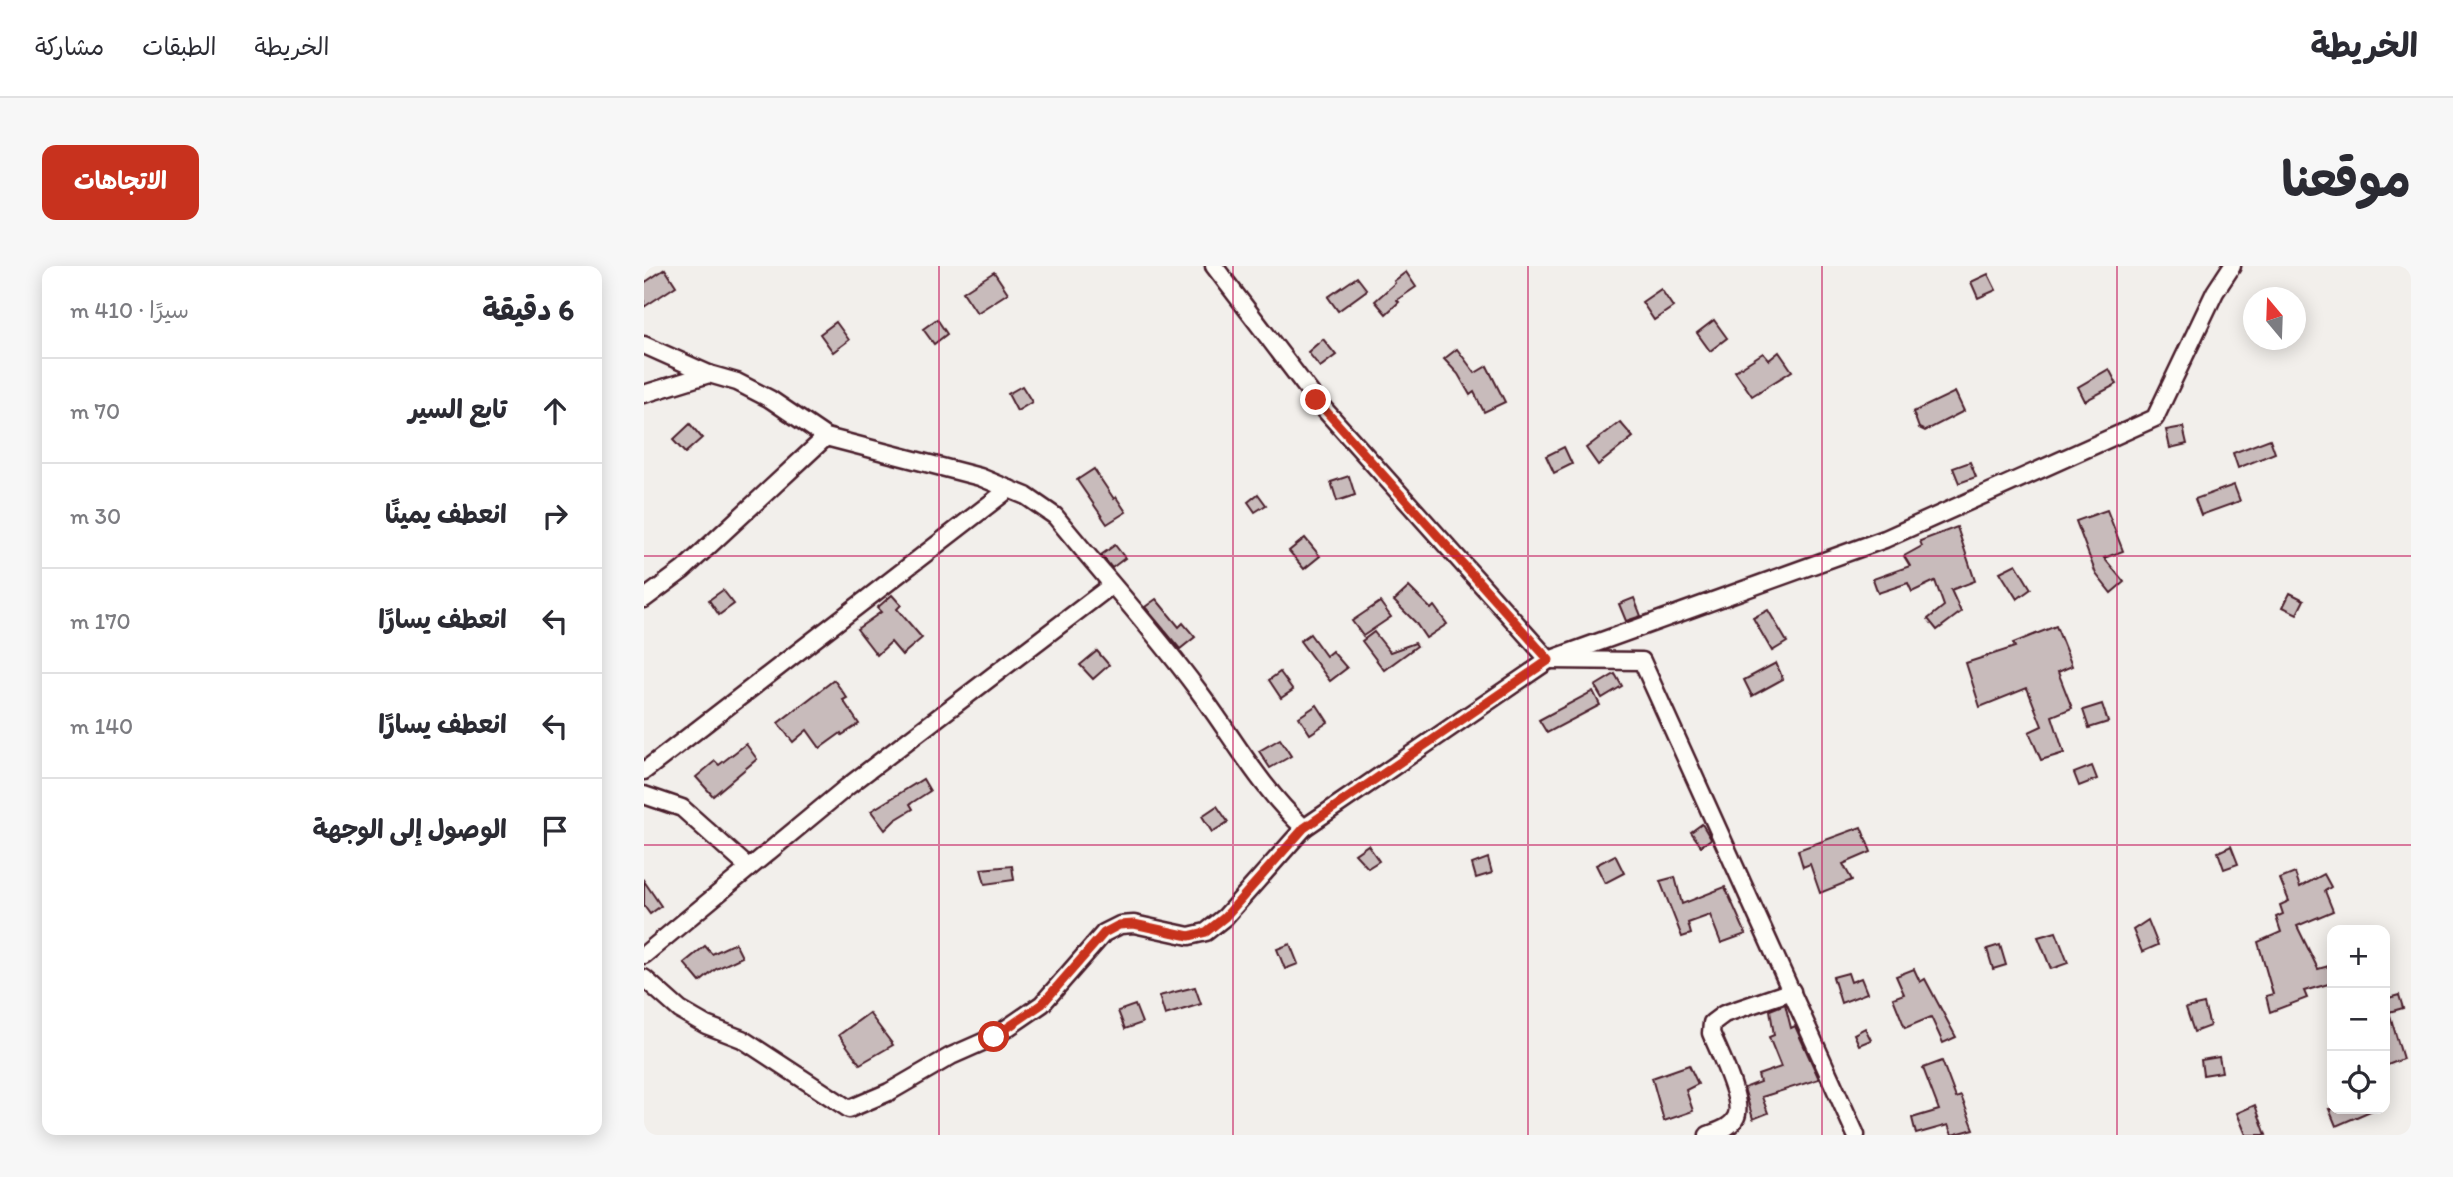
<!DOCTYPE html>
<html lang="ar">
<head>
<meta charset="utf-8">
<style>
  :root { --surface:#fff; --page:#f7f7f7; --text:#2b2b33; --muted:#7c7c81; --line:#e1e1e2; --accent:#c8321e }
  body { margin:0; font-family:Itim,"Playpen Sans Arabic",sans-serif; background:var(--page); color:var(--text); direction:rtl }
  .controls { position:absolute; right:21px; bottom:21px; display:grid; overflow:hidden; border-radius:14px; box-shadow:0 4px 18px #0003 }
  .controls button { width:63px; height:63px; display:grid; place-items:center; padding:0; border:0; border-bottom:2px solid var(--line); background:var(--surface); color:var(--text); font:35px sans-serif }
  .compass { position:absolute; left:1599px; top:21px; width:63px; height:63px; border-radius:50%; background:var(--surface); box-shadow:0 4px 18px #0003; rotate:341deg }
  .stop { position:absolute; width:21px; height:21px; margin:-16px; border:5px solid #c8321e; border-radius:50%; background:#fff }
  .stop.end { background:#c8321e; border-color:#fff; box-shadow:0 2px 7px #0008 }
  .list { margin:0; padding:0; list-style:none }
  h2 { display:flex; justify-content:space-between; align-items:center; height:91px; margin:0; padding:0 28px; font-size:30px }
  h2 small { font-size:23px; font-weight:400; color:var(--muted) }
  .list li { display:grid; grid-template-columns:46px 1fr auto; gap:21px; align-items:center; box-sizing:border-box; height:105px; padding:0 28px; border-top:2px solid var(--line) }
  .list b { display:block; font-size:26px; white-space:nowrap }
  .list em { font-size:23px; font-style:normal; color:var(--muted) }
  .icon { flex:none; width:38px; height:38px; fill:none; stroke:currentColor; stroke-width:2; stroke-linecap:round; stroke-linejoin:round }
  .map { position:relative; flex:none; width:1767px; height:869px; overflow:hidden; direction:ltr; border-radius:14px }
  header { display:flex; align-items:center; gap:42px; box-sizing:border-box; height:98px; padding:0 35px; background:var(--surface); border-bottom:2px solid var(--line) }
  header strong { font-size:33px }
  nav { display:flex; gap:38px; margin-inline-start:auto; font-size:24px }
  .intro { display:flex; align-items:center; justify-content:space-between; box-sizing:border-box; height:168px; padding:0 42px }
  h1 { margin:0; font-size:49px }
  .button { padding:18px 32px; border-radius:14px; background:var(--accent); color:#fff; font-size:24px; font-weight:700 }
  main { display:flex; gap:42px; padding:0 42px }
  aside { flex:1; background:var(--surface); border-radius:14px; box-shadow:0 4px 18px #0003 }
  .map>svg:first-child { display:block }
  .building { fill:#c8bbbb; stroke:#4a1f2b; stroke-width:2 }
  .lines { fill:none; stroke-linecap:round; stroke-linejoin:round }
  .street-casing { stroke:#4a1f2b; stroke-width:21 }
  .street { stroke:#fdfcf7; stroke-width:16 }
  .route { stroke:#c8321e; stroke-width:9 }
  .grid { fill:none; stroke:#c2185b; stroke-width:2; stroke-opacity:0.55 }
</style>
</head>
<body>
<header>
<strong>الخريطة</strong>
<nav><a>الخريطة</a><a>الطبقات</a><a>مشاركة</a></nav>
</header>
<div class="intro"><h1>موقعنا</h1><a class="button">الاتجاهات</a></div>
<main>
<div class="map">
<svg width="1767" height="869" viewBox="0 0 1767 869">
  <rect width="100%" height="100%" fill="#f2efeb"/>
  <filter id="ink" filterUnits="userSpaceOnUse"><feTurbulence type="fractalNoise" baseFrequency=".0143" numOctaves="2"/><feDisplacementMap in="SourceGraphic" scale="14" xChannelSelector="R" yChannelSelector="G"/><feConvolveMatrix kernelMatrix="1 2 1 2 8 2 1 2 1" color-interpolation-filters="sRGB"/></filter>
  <g filter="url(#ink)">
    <g class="building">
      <polygon points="21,3 32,20 0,41 0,17"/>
      <polygon points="350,6 364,27 333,47 319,26"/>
      <polygon points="762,6 772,21 753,34 755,36 742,48 731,35 751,17 750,15"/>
      <polygon points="1344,8 1352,24 1334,32 1327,16"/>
      <polygon points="713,11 723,24 694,45 684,31"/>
      <polygon points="1017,23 1029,41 1010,54 998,36"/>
      <polygon points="293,53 303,68 290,78 279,63"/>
      <polygon points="1070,54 1083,72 1066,85 1053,67"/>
      <polygon points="192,56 205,74 189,86 176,68"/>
      <polygon points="679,73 692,89 676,101 664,86"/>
      <polygon points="813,83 831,107 843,100 861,136 840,146 830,126 826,129 814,108 800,93"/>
      <polygon points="1135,86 1148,105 1108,130 1091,105 1119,87 1125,94"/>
      <polygon points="1465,103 1473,118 1441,135 1434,121"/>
      <polygon points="378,120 388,136 373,145 364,128"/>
      <polygon points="1311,126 1320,145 1281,165 1275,162 1269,146"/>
      <polygon points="976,156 989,171 954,199 942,182"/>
      <polygon points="46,158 58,172 41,187 29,174"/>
      <polygon points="1539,161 1543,178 1526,182 1522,164"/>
      <polygon points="1626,173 1631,187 1594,202 1589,187"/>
      <polygon points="920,181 928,198 910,207 902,190"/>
      <polygon points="1326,196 1332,211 1315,217 1309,202"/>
      <polygon points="450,203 470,233 472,231 482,246 463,258 433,214"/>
      <polygon points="705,210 711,229 693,235 687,216"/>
      <polygon points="1590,219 1596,235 1557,249 1551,233"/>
      <polygon points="614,228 622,239 611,246 604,236"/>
      <polygon points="1463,244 1479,285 1460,292 1480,316 1467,327 1452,308 1432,255"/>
      <polygon points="1313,261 1331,315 1307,324 1317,346 1293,364 1284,353 1300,340 1291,315 1268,326 1264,317 1234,327 1229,313 1266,300 1260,290 1278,280 1276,275"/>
      <polygon points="661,272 676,290 660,303 645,285"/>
      <polygon points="471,279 481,292 468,302 457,289"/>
      <polygon points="1372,298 1387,323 1373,333 1356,306"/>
      <polygon points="765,321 787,343 790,340 803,358 782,372 771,356 750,335"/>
      <polygon points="79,324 90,338 75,349 65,334"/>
      <polygon points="1646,327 1660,334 1653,348 1639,341"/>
      <polygon points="248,329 257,339 253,343 278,372 258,389 247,376 233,389 213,363 237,346 233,342"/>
      <polygon points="990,332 997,350 982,355 975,338"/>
      <polygon points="512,333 535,361 539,357 551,371 536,383 501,341"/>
      <polygon points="736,336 747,351 719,370 708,355"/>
      <polygon points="1124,344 1143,376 1128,385 1109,352"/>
      <polygon points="1412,360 1428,400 1414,406 1428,442 1408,450 1420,487 1397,494 1385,466 1398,460 1383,422 1336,441 1322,397 1371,381 1369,377"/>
      <polygon points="730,366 746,386 771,377 773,380 740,404 718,375"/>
      <polygon points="666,368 682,390 688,385 703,402 686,415 656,375"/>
      <polygon points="453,385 465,399 449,413 436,399"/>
      <polygon points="1132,397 1139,413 1108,430 1100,414"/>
      <polygon points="636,406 649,424 637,432 625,414"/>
      <polygon points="971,408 978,420 958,432 951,420"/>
      <polygon points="190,414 203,432 199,434 215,458 198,469 197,467 176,482 163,464 149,476 134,457"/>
      <polygon points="949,425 956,439 903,467 895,454"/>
      <polygon points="1458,438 1464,456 1445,462 1439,444"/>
      <polygon points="673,439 684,456 666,468 655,451"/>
      <polygon points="636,473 647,490 626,502 615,485"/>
      <polygon points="102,478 113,493 69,530 52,511 71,495 75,499"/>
      <polygon points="1448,500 1453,513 1435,520 1430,507"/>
      <polygon points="279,513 286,525 266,538 269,543 251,554 241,564 227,545"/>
      <polygon points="573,540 584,556 568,566 558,550"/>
      <polygon points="1058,558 1067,573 1057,580 1047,566"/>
      <polygon points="1217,561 1227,586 1199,598 1208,614 1176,627 1166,598 1159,601 1154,584"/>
      <polygon points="724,579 735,595 724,602 711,588"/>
      <polygon points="1587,580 1594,598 1580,603 1574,586"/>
      <polygon points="971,589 980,607 961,617 952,599"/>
      <polygon points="844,592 848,607 832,612 828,598"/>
      <polygon points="368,600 370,614 341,618 337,603"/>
      <polygon points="1651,607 1656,621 1680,608 1687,621 1681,625 1689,645 1653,660 1674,703 1688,699 1688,717 1660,725 1663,732 1626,746 1622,730 1629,728 1614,676 1637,666 1632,651 1639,648 1636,639 1645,635 1636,613"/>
      <polygon points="1031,611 1038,638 1081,621 1102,668 1077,677 1066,649 1044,657 1047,668 1038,671 1016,615"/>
      <polygon points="0,615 17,640 6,648 0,640"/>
      <polygon points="1504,654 1514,679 1498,686 1489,664"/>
      <polygon points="1412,666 1424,697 1407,703 1394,671"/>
      <polygon points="91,677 98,691 72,703 56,716 40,697 61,680 68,688"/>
      <polygon points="646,678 654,698 641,703 633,683"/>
      <polygon points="1356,679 1362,699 1349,703 1343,683"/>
      <polygon points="1270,703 1276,716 1281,713 1312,771 1299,777 1287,751 1261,762 1249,732 1260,728 1252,710"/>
      <polygon points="1204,707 1207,716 1217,712 1223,727 1197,737 1189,711"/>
      <polygon points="551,721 557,738 521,749 515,730"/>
      <polygon points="1755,729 1759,742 1745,746 1759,793 1741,800 1741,733"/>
      <polygon points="1141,738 1147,762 1151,760 1175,813 1118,831 1124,847 1109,853 1100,822 1116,816 1114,809 1137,801 1125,771 1130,769 1126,744"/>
      <polygon points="1560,738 1566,760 1550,766 1542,742"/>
      <polygon points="491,739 498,757 481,763 474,745"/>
      <polygon points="225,747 249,779 216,798 195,769"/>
      <polygon points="1221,762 1227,774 1215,779 1210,768"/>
      <polygon points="1575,791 1578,806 1559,809 1557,794"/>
      <polygon points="1298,795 1312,832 1317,830 1330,863 1308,869 1304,859 1272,868 1268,852 1295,844 1279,802"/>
      <polygon points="1045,799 1054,818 1042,824 1049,845 1020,855 1008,812"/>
      <polygon points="1611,839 1622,869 1602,869 1593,847"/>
      <polygon points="1685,843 1731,843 1692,860"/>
    </g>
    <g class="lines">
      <g class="street-casing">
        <g id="street">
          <polyline points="570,0 672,134 905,394 998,395 1212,869"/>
          <polyline points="0,79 65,108"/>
          <path d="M0 128 65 108 93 116 126 133 182 171 336 211 382 230 411 250C458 308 509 363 553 423 590 472 614 519 660 562L905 394 1241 273 1511 152 1571 26 1588 0"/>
          <polyline points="0,333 39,304 182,171"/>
          <polyline points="0,505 365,223"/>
          <polyline points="0,529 38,542 105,602"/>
          <polyline points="0,689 203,521 468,319"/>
          <polyline points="0,712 36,744 62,759 98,773 205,843 245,826 307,790 350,771 398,738 460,667 476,659 490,658 545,670 562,666 581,651 660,562"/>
          <path d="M1064 869C1074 865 1087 862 1092 851 1100 836 1074 784 1067 767L1068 757 1080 748 1148 725"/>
        </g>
      </g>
      <use href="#street" class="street"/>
    </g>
  </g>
  <g class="lines" filter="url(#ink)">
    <polyline class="route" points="350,771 398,738 460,667 475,659 490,658 545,670 562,666 581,651 660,562 905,394 672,134"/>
  </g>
  <path class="grid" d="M295 0V869M589 0V869M884 0V869M1178 0V869M1473 0V869M0 290H1767M0 579H1767"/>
</svg>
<div class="controls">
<button>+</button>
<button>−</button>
<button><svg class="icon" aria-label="locate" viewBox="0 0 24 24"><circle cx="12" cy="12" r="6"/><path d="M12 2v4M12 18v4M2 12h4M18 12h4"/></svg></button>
</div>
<svg class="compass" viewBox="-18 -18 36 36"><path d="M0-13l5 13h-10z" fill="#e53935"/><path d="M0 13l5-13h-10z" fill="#7c7c81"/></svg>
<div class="stop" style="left:350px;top:771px"></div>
<div class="stop end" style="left:672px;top:134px"></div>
</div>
<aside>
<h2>6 دقيقة<small>سيرًا · 410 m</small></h2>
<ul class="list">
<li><svg class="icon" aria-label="ahead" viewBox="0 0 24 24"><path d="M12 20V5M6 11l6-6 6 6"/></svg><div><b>تابع السير</b></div><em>70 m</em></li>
<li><svg class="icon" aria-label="right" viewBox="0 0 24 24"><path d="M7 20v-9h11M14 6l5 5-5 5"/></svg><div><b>انعطف يمينًا</b></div><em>30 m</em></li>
<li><svg class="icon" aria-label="left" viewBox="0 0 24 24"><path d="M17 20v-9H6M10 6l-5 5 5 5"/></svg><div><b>انعطف يسارًا</b></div><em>170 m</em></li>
<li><svg class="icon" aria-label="left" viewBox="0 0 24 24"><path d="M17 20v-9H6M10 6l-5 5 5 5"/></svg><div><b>انعطف يسارًا</b></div><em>140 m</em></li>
<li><svg class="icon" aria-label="arrive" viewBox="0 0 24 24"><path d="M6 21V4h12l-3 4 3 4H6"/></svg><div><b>الوصول إلى الوجهة</b></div></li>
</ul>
</aside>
</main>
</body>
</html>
